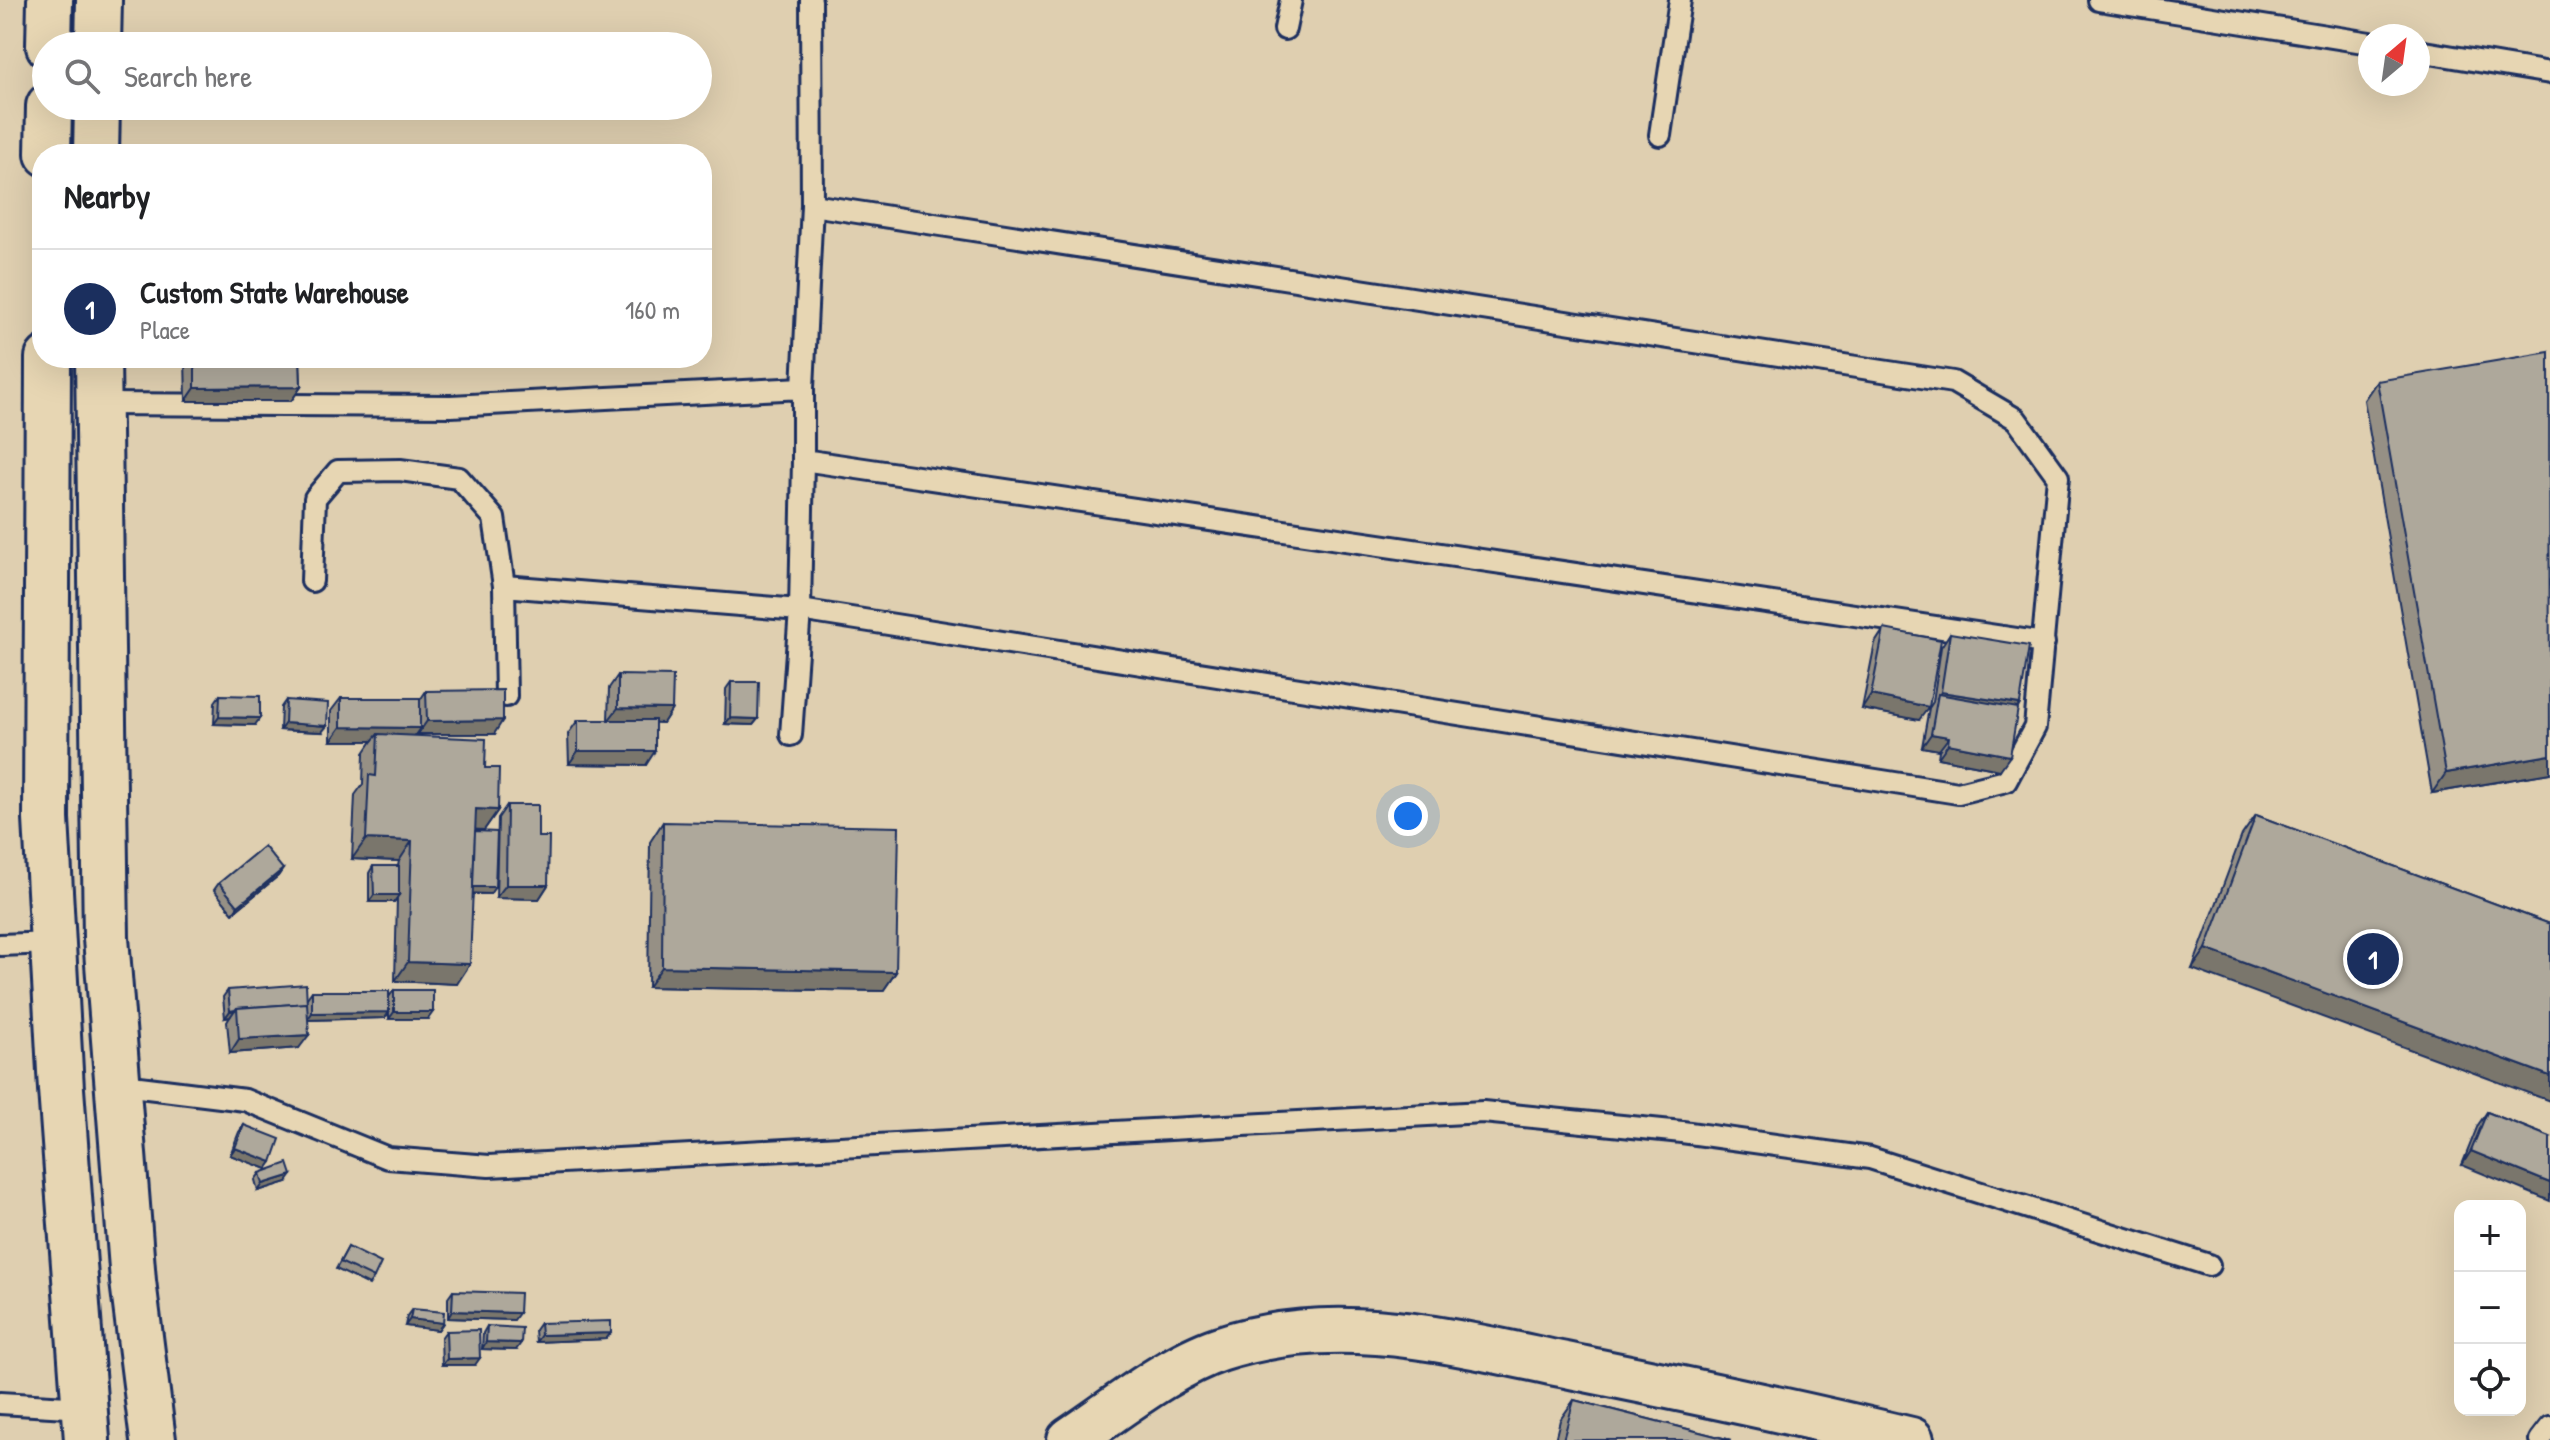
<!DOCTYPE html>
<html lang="en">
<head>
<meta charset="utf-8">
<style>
  :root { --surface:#fff; --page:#f6f6f6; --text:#202124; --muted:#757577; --line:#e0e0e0; --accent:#1b2f5e }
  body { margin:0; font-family:"Patrick Hand",sans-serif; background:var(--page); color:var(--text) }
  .controls { position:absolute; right:24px; bottom:24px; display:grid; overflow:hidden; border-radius:16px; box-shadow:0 8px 32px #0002 }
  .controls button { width:72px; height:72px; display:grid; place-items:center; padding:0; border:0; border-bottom:2px solid var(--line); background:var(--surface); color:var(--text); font:40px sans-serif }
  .compass { position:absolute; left:2358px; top:24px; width:72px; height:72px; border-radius:50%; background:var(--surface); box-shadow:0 8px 32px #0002; rotate:29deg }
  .you { position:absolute; left:1408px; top:816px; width:28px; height:28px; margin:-20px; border:6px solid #fff; border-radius:50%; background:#1a73e8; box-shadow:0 0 0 12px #1a73e833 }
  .badge { display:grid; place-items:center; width:52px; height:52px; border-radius:50%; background:var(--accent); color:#fff; font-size:26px; font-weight:700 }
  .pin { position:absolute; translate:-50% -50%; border:4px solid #fff; box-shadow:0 2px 8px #0006 }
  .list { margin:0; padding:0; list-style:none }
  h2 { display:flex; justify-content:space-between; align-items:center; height:104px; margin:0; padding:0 32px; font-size:34px }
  h2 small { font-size:26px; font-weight:400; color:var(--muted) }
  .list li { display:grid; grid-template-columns:52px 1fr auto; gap:24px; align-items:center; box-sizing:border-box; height:120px; padding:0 32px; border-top:2px solid var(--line) }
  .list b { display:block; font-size:30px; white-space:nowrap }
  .list p { margin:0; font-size:26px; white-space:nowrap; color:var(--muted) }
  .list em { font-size:26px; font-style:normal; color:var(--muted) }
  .icon { flex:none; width:44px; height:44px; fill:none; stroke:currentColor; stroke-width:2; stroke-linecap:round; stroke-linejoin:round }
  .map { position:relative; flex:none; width:2550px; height:1440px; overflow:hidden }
  .search { position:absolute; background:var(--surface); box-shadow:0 8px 32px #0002; left:32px; top:32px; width:680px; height:88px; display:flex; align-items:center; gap:20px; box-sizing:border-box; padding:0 28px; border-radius:44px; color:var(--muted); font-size:30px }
  .panel { position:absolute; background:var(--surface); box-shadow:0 8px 32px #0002; left:32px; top:144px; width:680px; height:224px; border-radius:32px }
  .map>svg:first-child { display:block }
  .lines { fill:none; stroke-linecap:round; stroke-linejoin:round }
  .lane-casing { stroke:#1b2f5e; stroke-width:26 }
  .secondary-casing { stroke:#1b2f5e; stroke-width:50 }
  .lane { stroke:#e7d6b3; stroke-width:20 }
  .secondary { stroke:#e7d6b3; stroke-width:44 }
  .wall { fill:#969085; stroke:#1b2f5e; stroke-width:2 }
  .shaded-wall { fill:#7a766c; stroke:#1b2f5e; stroke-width:2 }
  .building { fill:#aea89b; stroke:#1b2f5e; stroke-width:2 }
</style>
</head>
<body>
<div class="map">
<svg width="2550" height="1440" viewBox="0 0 2550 1440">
  <rect width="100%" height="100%" fill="#dfcfb0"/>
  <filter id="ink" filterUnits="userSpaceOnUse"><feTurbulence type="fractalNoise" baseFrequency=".0125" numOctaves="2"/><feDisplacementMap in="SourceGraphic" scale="16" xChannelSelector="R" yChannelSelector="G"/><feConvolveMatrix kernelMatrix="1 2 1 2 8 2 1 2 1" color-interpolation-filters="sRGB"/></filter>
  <g filter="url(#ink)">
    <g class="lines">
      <g class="lane-casing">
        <g id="lane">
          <polyline points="2099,0 2370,43"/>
          <polyline points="1285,29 1291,0"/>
          <polyline points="2418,51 2550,73"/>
          <polyline points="1660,135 1680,0"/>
          <polyline points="803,388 812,205 811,0"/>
          <polyline points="99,404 451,406 803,388 803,460 2044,643"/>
          <polyline points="312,581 315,498 338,471 400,470 459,478 494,518 504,586"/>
          <polyline points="506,696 504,586 800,610 1958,793 2006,781 2035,727 2058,477 2016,419 1953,382 812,205"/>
          <polyline points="791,735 800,610 803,460"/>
          <polyline points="0,945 51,943"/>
          <polyline points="115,1084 245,1100 388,1158 489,1166 1483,1112 1682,1132 1870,1158 2209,1265"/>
          <polyline points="0,1403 85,1408"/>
          <polyline points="2540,1440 2550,1427"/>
        </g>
      </g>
      <g class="secondary-casing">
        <g id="secondary">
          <polyline points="49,46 50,0"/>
          <polyline points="98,46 99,0"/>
          <polyline points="48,154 49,106"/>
          <polyline points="96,154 97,106"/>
          <polyline points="48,358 46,819 61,1089 87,1440"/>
          <polyline points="98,358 106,938 133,1281 153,1440"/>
          <path d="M1070 1440C1115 1410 1169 1366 1220 1349 1342 1308 1464 1345 1585 1369 1694 1391 1803 1414 1911 1440"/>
        </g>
      </g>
      <use href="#lane" class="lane"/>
      <use href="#secondary" class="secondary"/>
    </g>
    <g class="wall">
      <polygon points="185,358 300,358 301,387 291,401 186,401"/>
      <polygon points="2377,381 2550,773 2432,793 2364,400"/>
      <polygon points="1884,629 1919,720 1862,709 1875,643"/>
      <polygon points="1950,633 2020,704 2018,708 2000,770 1938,758 1939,750 1922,747 1929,708 1933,702 1941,647"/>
      <polygon points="618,675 672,709 663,723 655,722 646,765 569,764 568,734 578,720 608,720 609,688"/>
      <polygon points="731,682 758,719 753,725 725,724 726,689"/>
      <polygon points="426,691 494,734 418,734 418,732 415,735 485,768 498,810 484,830 475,830 490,894 473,894 457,984 395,981 397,898 394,902 369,902 369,873 373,866 398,866 399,861 352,859 355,795 363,784 364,753 372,741 331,741 331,711 341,698 420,700"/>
      <polygon points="220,695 255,725 214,724 215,702"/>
      <polygon points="286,700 322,732 280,730 281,707"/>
      <polygon points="507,805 538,837 548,885 539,899 496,898 498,818"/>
      <polygon points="2256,815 2550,924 2192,969 2242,835"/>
      <polygon points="663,822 896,972 883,991 648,987 650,842"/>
      <polygon points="283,869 278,876 233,913 214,890 219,883"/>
      <polygon points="228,990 307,998 312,991 389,997 394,990 428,1019 389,1019 389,1012 385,1018 308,1020 299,1048 230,1053 227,1022 230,1017 225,1018 223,997"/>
      <polygon points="2487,1112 2550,1137 2462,1165 2478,1125"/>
      <polygon points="244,1125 267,1169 230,1155 239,1132"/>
      <polygon points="260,1173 287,1182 258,1191 255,1180"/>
      <polygon points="348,1247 374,1278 369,1285 336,1269"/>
      <polygon points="453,1291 514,1320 448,1318 448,1298"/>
      <polygon points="412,1309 443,1323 438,1330 405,1326 407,1316"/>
      <polygon points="540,1323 606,1339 536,1342 535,1330"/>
      <polygon points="487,1326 516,1350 482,1349 483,1333"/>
      <polygon points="446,1331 475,1365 442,1365 441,1338"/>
      <polygon points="1574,1400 1731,1440 1555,1440 1560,1420"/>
    </g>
    <g class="shaded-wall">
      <polygon points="301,387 291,401 186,401 195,388"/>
      <polygon points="1941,692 2020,704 2011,718 1937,698"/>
      <polygon points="1871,695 1929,707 1919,720 1862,709"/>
      <polygon points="618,708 672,709 663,723 608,721"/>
      <polygon points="219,717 260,718 255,725 214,724"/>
      <polygon points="730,718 758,719 753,725 725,724"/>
      <polygon points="503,720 494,734 418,734 427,721"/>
      <polygon points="285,723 327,726 322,732 280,730"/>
      <polygon points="341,727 420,728 411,741 378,734 372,741 331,741"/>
      <polygon points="1931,734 1949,737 1939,750 1922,747"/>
      <polygon points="1948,744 2010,756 2000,770 1938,758"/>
      <polygon points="578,751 655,751 646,765 569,764"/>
      <polygon points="2550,755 2550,773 2432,793 2446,773"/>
      <polygon points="476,809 498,810 484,830 462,829"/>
      <polygon points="366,839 412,841 399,861 352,859"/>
      <polygon points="283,869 278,876 233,913 238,906"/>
      <polygon points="506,885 548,885 539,899 496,898"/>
      <polygon points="467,886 495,887 490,894 462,893"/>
      <polygon points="374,895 399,895 394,902 369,902"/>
      <polygon points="2206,949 2550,1076 2550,1101 2192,969"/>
      <polygon points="408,962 470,964 457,984 395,981"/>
      <polygon points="662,967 896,972 883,991 648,987"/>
      <polygon points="235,1010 230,1017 225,1018 230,1011"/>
      <polygon points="389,1012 385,1018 307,1020 312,1013"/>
      <polygon points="394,1012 433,1012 428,1019 389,1019"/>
      <polygon points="309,1035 299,1048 230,1053 239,1039"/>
      <polygon points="235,1148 272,1162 267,1169 230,1155"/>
      <polygon points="2471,1151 2550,1183 2550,1201 2462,1165"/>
      <polygon points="292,1175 287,1182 258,1191 263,1184"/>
      <polygon points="452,1311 519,1313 514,1320 448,1318"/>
      <polygon points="410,1319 443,1323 438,1330 405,1326"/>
      <polygon points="611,1333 606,1339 536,1342 541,1335"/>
      <polygon points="486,1342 521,1343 516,1350 482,1349"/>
      <polygon points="480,1358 475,1365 442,1365 447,1359"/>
    </g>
    <g class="building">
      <polygon points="2549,352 2550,755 2446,773 2377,381"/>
      <polygon points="195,358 300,358 301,387 195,388"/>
      <polygon points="1884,629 1941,640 1929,707 1871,695"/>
      <polygon points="1950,633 2029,646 2020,704 1941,692"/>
      <polygon points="618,675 673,676 672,709 618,708"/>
      <polygon points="731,682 759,682 758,719 730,718"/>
      <polygon points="503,690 503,720 427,721 426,691"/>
      <polygon points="1938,694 2018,708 2010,756 1948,744 1949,737 1931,734"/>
      <polygon points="220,695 260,696 260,718 219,717"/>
      <polygon points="341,698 420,698 420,728 341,727"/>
      <polygon points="286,700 328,703 327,726 285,723"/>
      <rect x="578" y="720" width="77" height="31"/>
      <polygon points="378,734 486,739 485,768 499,768 498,810 476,809 470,964 408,962 412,841 366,839 369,775 376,776"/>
      <polygon points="507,805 538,805 538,837 549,837 548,885 506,885"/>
      <polygon points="2256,815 2550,924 2550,1076 2206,949"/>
      <polygon points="663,822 899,827 896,972 662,967"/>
      <polygon points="475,831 497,832 495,887 473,887"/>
      <polygon points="264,846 283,869 238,906 219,883"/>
      <polygon points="373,866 399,866 399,895 374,895"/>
      <polygon points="306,984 307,1005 307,1003 237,1008 235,1010 230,1011 228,990"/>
      <rect x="394" y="990" width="39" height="22"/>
      <polygon points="312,991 389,991 389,1012 312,1013"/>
      <polygon points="307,1003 309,1035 239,1039 237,1008"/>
      <polygon points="2487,1112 2550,1137 2550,1183 2471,1151"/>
      <polygon points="244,1125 280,1139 272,1162 235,1148"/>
      <polygon points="288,1163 292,1175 263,1184 260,1173"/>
      <polygon points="348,1247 381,1263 374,1278 340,1262"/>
      <polygon points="453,1291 520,1293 519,1313 452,1311"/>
      <polygon points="412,1309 444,1312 443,1323 410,1319"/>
      <polygon points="611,1321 611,1333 541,1335 540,1323"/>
      <polygon points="487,1326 522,1328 521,1343 486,1342"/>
      <polygon points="479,1330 480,1358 447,1359 446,1331"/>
      <polygon points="1574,1400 1731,1440 1563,1440"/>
    </g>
  </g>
</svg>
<div class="controls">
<button>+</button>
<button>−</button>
<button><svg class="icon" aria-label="locate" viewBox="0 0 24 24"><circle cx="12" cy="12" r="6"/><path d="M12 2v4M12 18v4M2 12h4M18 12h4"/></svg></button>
</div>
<svg class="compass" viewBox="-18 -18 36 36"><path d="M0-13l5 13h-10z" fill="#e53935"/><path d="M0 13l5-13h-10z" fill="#757577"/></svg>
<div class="you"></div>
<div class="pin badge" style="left:2373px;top:959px">1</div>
<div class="search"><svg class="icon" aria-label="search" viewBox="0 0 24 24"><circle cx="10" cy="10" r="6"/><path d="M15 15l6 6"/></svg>Search here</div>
<section class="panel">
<h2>Nearby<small></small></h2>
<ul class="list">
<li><span class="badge">1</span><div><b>Custom State Warehouse</b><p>Place</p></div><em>160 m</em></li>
</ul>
</section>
</div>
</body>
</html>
